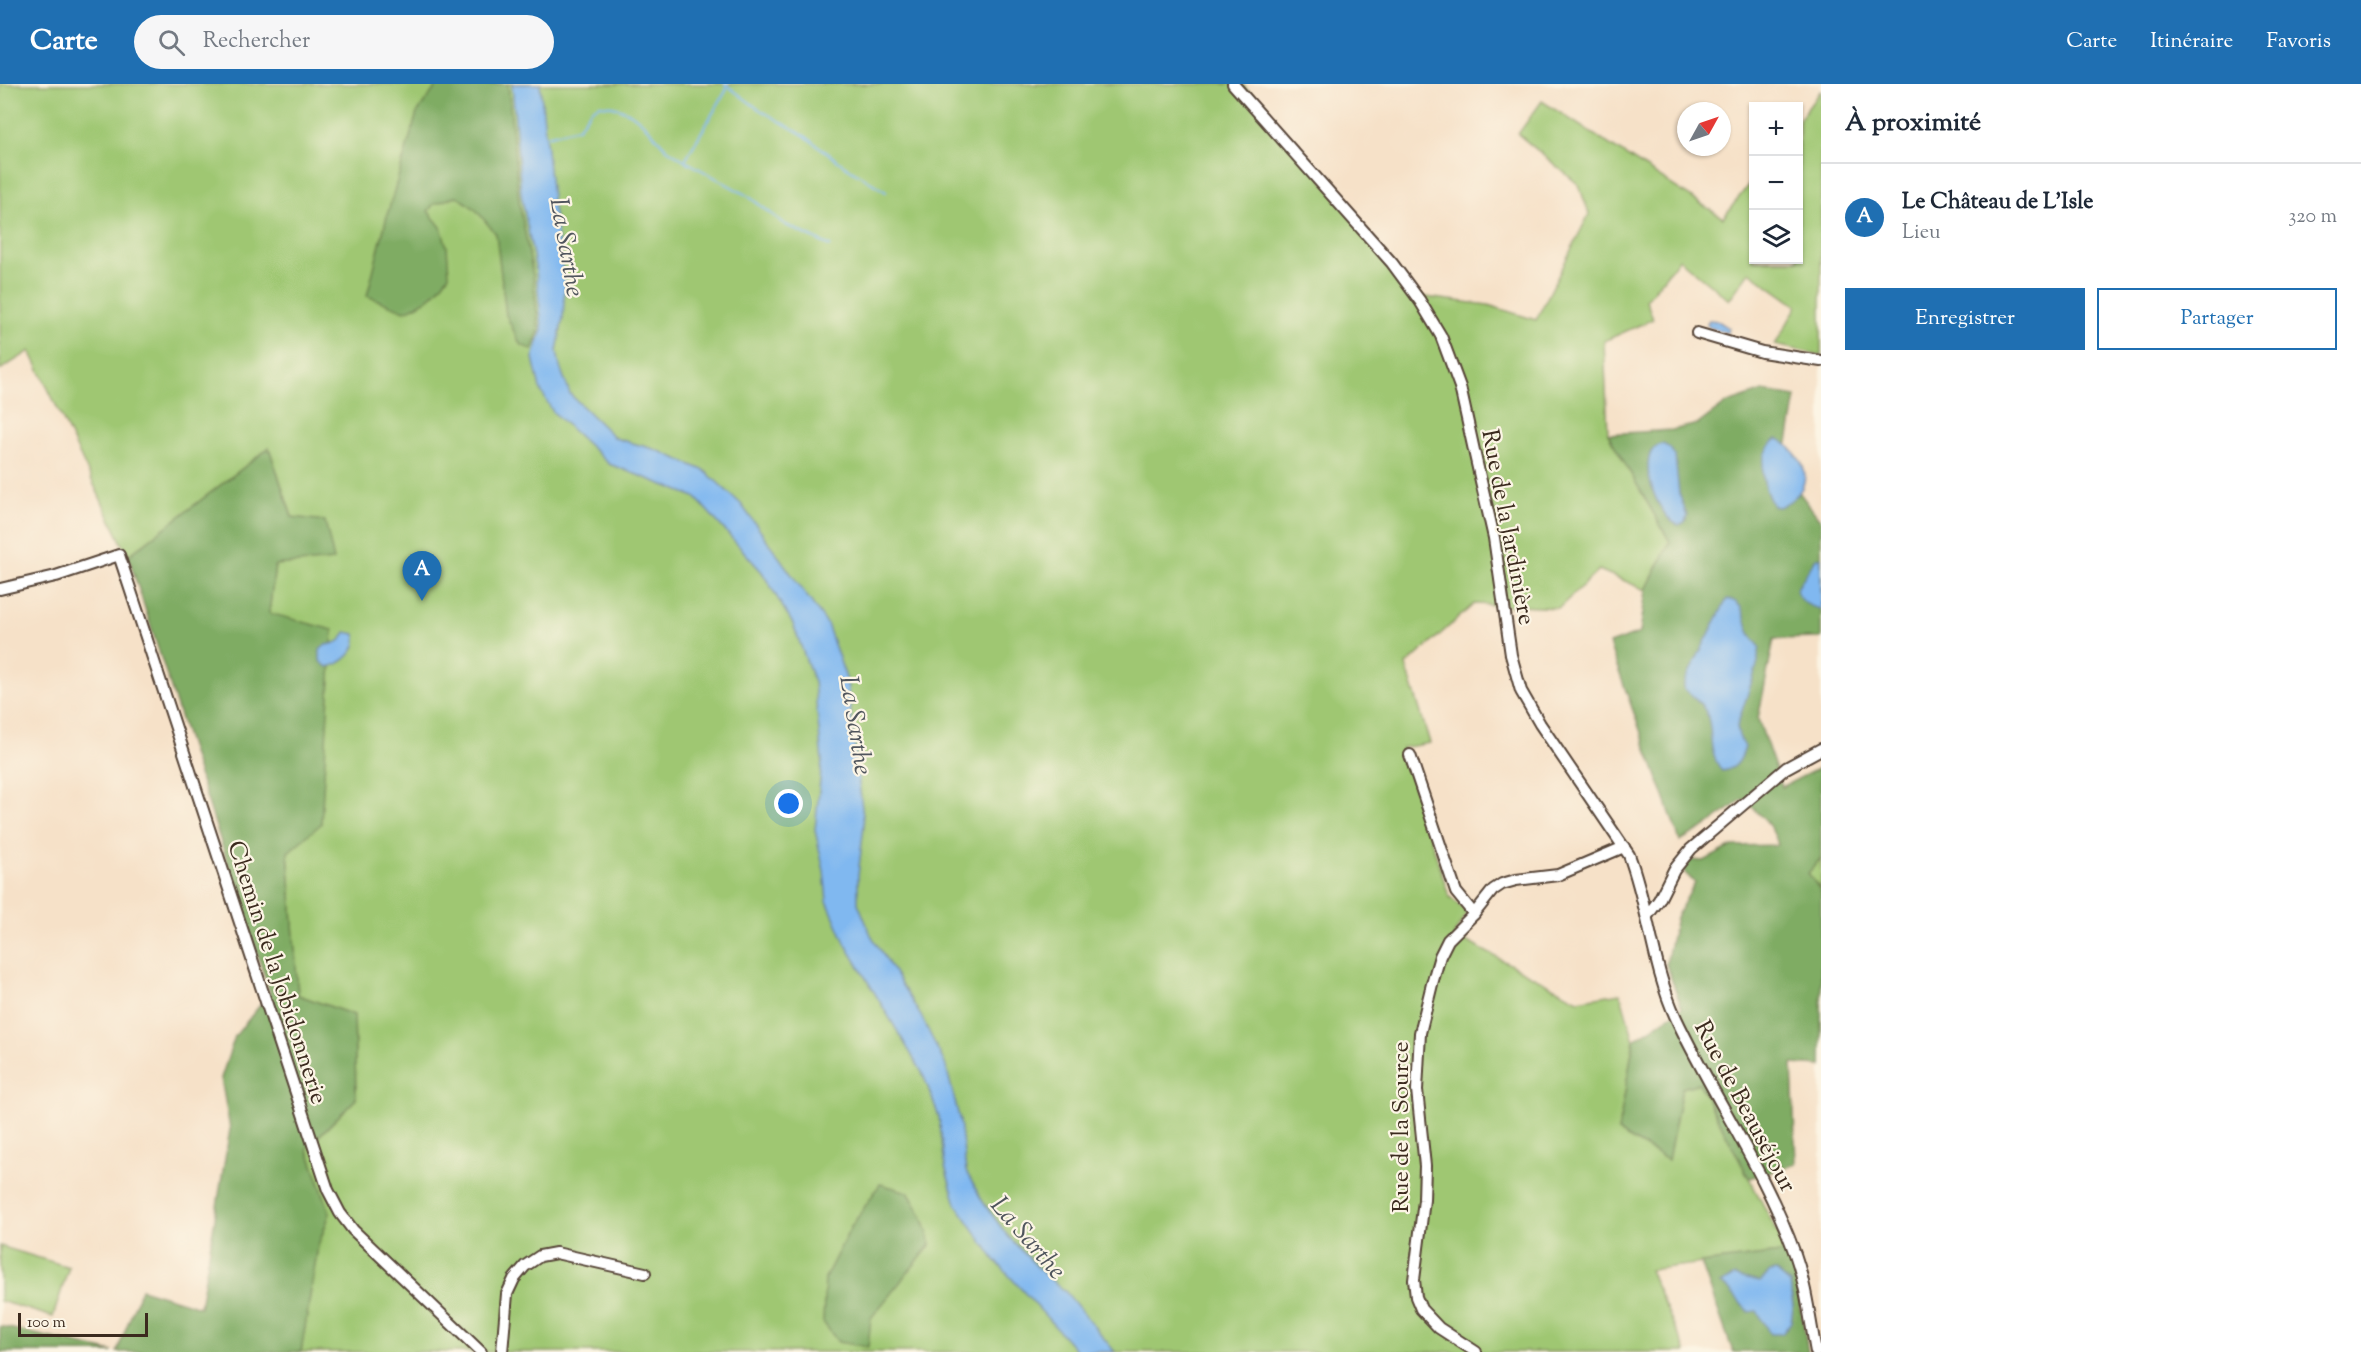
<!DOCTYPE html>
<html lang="fr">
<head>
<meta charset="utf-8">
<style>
  :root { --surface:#fff; --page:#f6f6f7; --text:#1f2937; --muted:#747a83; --line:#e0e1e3; --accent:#1f6fb2 }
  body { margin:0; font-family:"Sorts Mill Goudy",serif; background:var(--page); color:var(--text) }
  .controls { position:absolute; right:18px; top:18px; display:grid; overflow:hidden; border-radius:0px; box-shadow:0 2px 4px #0004 }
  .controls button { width:54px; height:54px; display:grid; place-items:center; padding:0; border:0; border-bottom:2px solid var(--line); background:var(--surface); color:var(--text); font:30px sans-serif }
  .compass { position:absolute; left:1677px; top:18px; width:54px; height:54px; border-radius:50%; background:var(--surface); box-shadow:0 2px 4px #0004; rotate:50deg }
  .scale { position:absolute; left:18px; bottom:15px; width:130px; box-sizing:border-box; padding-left:6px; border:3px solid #3b2a1e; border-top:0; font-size:16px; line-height:21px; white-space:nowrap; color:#3b2a1e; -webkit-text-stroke:4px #fcf5e5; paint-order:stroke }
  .you { position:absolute; left:789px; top:720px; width:21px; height:21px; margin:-15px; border:4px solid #fff; border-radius:50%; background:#1a73e8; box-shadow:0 0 0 9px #1a73e833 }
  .badge { display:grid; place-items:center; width:39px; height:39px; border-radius:50%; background:var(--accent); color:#fff; font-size:20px; font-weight:700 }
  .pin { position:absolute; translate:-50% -50px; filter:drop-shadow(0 2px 3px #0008) }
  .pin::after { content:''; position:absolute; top:32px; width:21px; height:18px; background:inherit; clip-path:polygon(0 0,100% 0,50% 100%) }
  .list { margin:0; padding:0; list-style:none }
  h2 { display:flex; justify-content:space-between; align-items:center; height:78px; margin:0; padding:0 24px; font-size:26px }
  h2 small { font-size:20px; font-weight:400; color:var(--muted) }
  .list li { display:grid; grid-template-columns:39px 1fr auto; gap:18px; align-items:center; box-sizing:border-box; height:108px; padding:0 24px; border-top:2px solid var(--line) }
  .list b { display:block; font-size:22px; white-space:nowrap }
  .list p { margin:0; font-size:20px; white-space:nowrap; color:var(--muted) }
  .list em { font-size:20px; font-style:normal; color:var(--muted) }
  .actions { display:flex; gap:12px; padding:18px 24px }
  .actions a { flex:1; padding:14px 0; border:2px solid var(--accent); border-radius:0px; text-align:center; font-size:21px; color:var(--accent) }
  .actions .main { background:var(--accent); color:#fff }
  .icon { flex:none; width:33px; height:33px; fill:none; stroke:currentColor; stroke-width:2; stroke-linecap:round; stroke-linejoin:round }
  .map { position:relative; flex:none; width:1821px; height:1268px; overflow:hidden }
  header { display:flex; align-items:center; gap:36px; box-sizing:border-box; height:84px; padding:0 30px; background:var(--accent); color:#fff }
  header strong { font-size:28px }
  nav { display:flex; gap:33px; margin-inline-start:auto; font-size:21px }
  .search { width:420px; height:54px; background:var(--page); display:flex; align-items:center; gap:15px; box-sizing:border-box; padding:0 21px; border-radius:33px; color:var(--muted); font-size:22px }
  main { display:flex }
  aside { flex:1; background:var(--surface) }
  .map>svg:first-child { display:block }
  .green { fill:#9fc772; stroke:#6d7848; stroke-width:1.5 }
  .forest { fill:#7fac64; stroke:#5d6b41; stroke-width:1.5 }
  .water { fill:#80b8f0; stroke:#5e7187; stroke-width:1.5 }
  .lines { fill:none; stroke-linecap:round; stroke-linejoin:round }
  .stream { stroke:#80b8f0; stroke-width:2 }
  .minor-casing { stroke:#574538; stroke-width:14 }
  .minor { stroke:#fff; stroke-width:10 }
  .labels { text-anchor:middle; stroke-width:4.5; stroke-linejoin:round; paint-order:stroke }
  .street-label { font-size:24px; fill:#3b2a1e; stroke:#fcf5e5 }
  .water-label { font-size:26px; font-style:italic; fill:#50555d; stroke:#fcf5e5 }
</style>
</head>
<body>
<header>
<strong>Carte</strong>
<div class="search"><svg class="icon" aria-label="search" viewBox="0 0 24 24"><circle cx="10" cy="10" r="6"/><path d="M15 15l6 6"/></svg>Rechercher</div>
<nav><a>Carte</a><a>Itinéraire</a><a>Favoris</a></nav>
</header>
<main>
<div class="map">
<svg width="1821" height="1268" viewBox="0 0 1821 1268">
  <rect width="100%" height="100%" fill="#fcf5e5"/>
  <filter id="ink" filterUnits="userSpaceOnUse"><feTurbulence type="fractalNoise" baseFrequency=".0167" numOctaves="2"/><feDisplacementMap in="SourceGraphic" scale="12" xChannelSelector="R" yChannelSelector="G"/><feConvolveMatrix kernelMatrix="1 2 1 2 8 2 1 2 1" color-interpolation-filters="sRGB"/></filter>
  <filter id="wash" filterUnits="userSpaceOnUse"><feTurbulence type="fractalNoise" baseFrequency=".008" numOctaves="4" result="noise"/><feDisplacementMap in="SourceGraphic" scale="24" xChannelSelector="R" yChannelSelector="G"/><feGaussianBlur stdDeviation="1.35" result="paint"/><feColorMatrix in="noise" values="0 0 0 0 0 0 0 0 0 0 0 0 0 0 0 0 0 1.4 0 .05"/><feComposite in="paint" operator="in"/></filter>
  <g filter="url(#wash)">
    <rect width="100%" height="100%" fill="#f6e1c8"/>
    <g class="green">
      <polygon points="0,0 1242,0 1266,25 1364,149 1418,212 1488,221 1536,236 1589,130 1579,101 1518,50 1542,17 1723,134 1753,95 1754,176 1798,176 1799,36 1821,6 1821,271 1775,261 1797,222 1749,188 1729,216 1679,175 1646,216 1653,235 1604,257 1608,350 1670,458 1646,506 1599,486 1559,524 1474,520 1406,581 1430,659 1402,664 1449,812 1467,828 1454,851 1578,916 1620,909 1634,956 1618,1048 1668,1075 1682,1004 1699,999 1788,1168 1649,1186 1686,1268 301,1268 318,1162 330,1129 307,1064 356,1015 354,931 298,911 288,768 321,739 269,530 275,481 292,433 269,364 128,472 30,267 0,286"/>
      <polygon points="1821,774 1821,807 1808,789"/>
      <polygon points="0,1162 69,1183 53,1233 0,1217"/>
    </g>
    <g class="forest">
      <path d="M438 0H508L519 117 533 191 539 247 532 266 520 260 506 231 496 150 476 126 457 112 434 120 428 127 441 143 447 163 449 191C435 211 427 218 405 227L367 212 388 128 417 29Z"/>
      <path d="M1763 307 1796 313 1783 387 1821 437V554L1774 555 1758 635 1782 703 1821 683V774L1808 789 1821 807V982L1792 980 1796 1080 1749 1094 1699 999 1682 1004 1668 1076 1618 1048 1634 956 1682 924 1666 880 1676 833 1695 799 1683 787 1690 776 1704 777 1732 762 1778 761C1773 741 1758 728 1743 715L1708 741 1680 757 1609 560 1640 549 1646 506 1670 458 1608 350 1672 346 1698 340 1725 320Z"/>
      <polygon points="269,364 292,433 325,437 334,476 275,481 269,529 333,546 321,740 288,768 298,911 354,931 356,1015 307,1064 330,1129 318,1162 301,1268 117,1268 141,1205 200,1223 230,1045 221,994 235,952 270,909 128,472"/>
      <polygon points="880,1100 908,1108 922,1131 931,1160 871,1234 868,1263 838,1258 823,1238 825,1194 851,1143"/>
      <polygon points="1788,1168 1796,1196 1808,1268 1733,1268 1701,1179"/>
      <polygon points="0,1242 113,1268 0,1268"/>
    </g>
    <g class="water">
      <polygon points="512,0 540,0 553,123 565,200 563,234 557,267 560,283 570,310 615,354 657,366 705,387 741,420 827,540 847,597 864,741 858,792 858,819 871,851 921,932 946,982 960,1037 966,1087 983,1118 1007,1151 1045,1191 1065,1207 1115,1268 1078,1268 995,1176 956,1120 945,1083 939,1033 923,990 846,861 827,817 824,787 815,746 822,677 814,598 793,540 762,488 695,413 609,380 553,328 540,305 533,274 542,245 536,187 521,110"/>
      <polygon points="1709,236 1718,237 1729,244 1728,249 1709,243 1707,239"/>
      <path d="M1777 355C1784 356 1787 361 1792 366 1814 389 1806 411 1779 423L1773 422C1761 401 1756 371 1777 355Z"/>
      <path d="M1663 360 1670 364 1675 372 1679 409 1687 432 1685 438 1679 441C1659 438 1630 365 1663 360Z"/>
      <path d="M1816 474H1821V525C1807 522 1802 519 1796 506Z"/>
      <path d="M1727 515C1747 518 1743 537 1751 551 1753 555 1757 559 1760 563L1758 571V579L1737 642 1739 652 1745 663C1741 677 1736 685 1722 687 1705 664 1715 647 1706 628 1701 618 1692 611 1683 604L1685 597Z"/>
      <path d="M346 548 355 550C361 566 341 581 327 583L320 577V566L325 561C335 560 342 558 346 548Z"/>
      <polygon points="1776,1187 1790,1199 1793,1223 1791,1238 1782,1250 1770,1250 1757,1227 1748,1228 1727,1203 1720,1200 1734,1192 1760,1198 1770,1188"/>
    </g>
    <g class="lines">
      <g class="stream">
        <polyline points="725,0 757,24 805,52 842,80 886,108"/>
        <polyline points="543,53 578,44 591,26 599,21 613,22 630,29 642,38 667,65 689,79 748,112 786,141 830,162"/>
        <polyline points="685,76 726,7 727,0"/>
      </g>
    </g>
  </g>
  <g filter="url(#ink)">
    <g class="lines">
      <g class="minor-casing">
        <g id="minor">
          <path d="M1233 0 1392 179 1420 217 1441 252 1460 303 1475 371 1494 454 1511 571 1521 607 1540 640 1629 771C1649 824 1652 882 1676 934 1713 1013 1766 1088 1795 1170 1806 1201 1810 1236 1816 1268"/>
          <polyline points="1697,249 1762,268 1821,277"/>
          <polyline points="0,505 56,492 119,471 328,1106 340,1129 353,1146 481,1268"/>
          <polyline points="1410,671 1456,808 1474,830"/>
          <polyline points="1647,832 1659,816 1674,786 1691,765 1786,684 1821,665"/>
          <polyline points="502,1268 507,1210 514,1195 525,1182 540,1172 556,1169 645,1189"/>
          <polyline points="1476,1268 1439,1244 1421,1225 1416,1213 1414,1196 1424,1116 1425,1082 1417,1006 1420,949 1432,900 1440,872 1448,856 1474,830 1493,806 1502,800 1516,796 1558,791 1624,763"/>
        </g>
      </g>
      <use href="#minor" class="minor"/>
    </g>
  </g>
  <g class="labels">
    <g class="street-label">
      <text transform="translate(1509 443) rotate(79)" y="8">Rue de la Jardinière</text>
      <text transform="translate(278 888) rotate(72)" y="8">Chemin de la Jobidonnerie</text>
      <text transform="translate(1746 1022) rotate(62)" y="8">Rue de Beauséjour</text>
      <text transform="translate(1400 1043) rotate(-90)" y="8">Rue de la Source</text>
    </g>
    <g class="water-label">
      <text transform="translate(568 163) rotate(80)" y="9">La Sarthe</text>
      <text transform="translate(857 641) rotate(81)" y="9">La Sarthe</text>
      <text transform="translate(1029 1153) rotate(49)" y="9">La Sarthe</text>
    </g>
  </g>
</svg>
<div class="controls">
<button>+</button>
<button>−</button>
<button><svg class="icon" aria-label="layers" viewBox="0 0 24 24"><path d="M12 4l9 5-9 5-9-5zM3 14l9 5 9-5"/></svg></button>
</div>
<svg class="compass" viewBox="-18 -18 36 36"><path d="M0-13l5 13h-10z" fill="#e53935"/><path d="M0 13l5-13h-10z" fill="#747a83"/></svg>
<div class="scale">100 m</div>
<div class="you"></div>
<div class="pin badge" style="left:422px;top:517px">A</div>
</div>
<aside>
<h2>À proximité<small></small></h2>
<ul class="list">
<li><span class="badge">A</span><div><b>Le Château de L'Isle</b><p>Lieu</p></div><em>320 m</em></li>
</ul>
<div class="actions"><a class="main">Enregistrer</a><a>Partager</a></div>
</aside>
</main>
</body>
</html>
